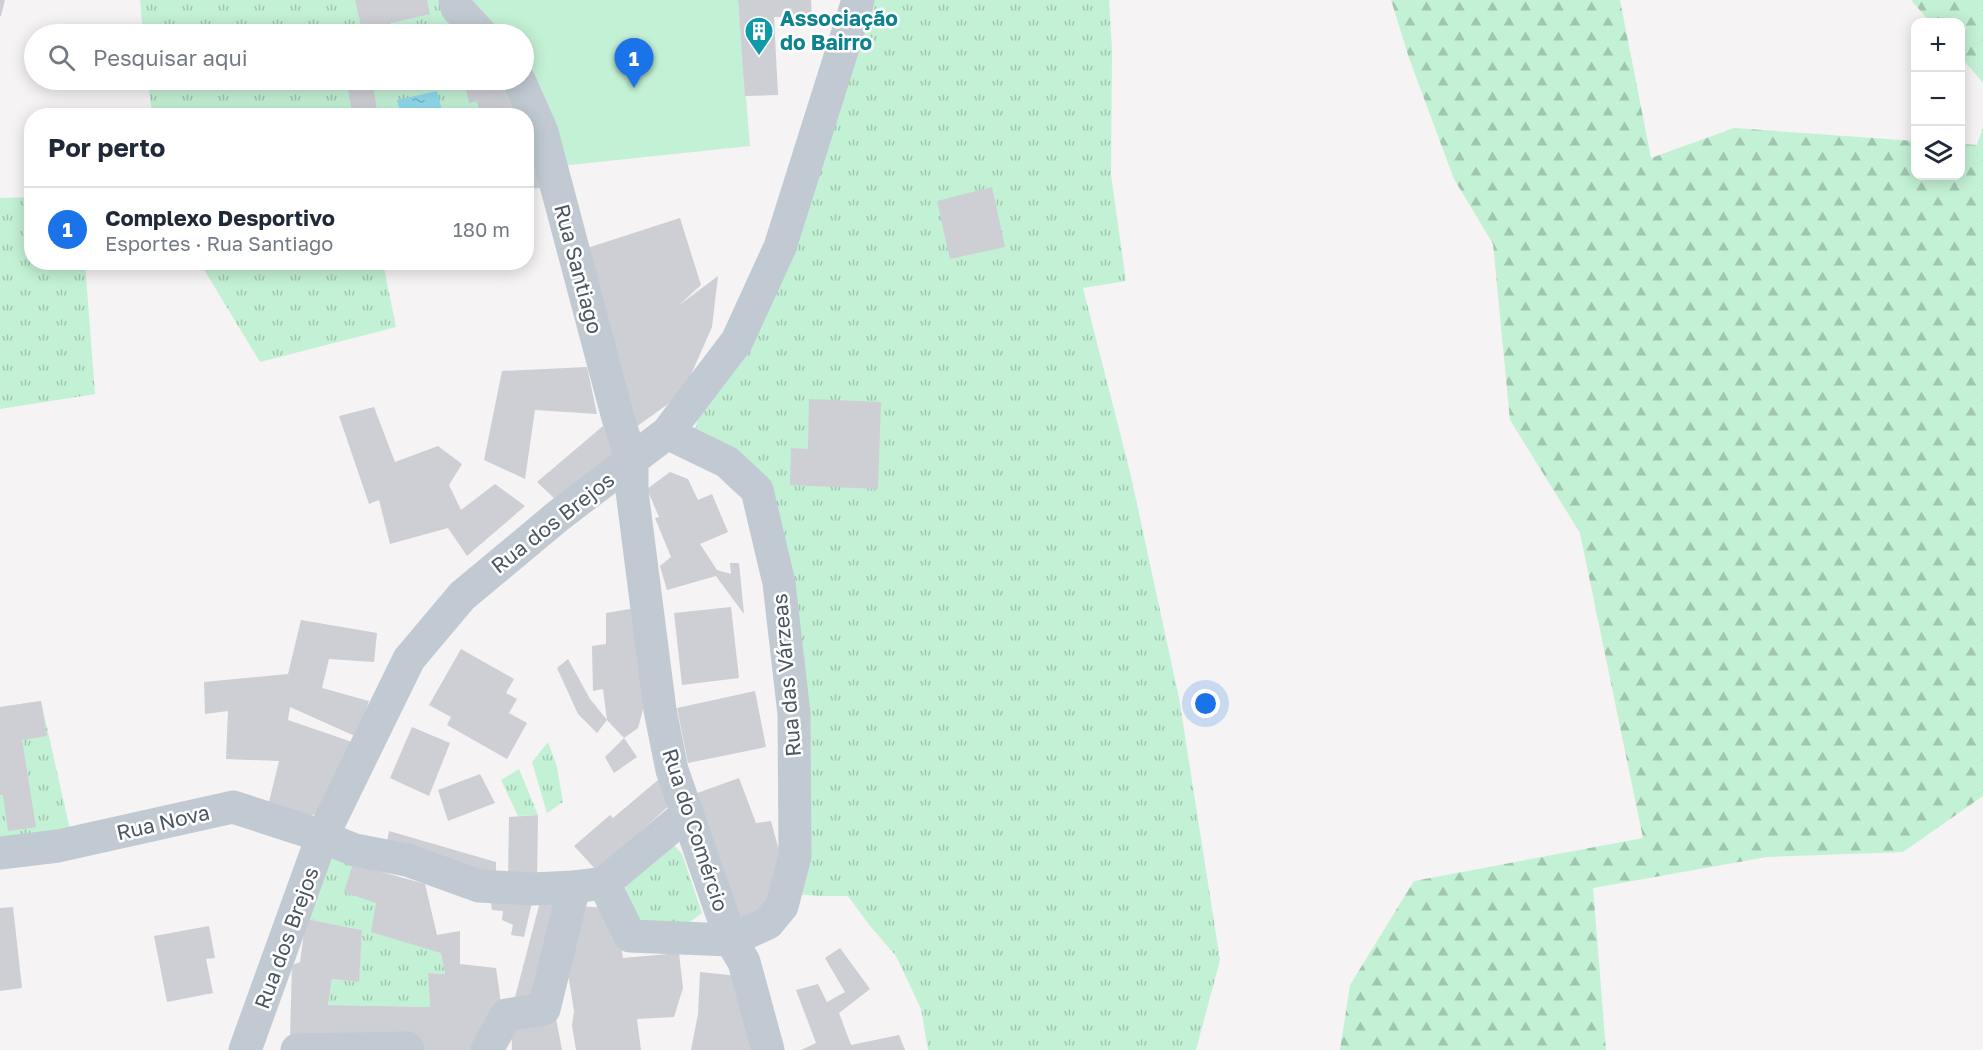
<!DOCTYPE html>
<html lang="pt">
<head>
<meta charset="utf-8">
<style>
  :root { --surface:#fff; --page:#f2f2f3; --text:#1f2937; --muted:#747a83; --line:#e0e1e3; --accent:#1a73e8 }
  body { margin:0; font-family:"Golos Text",sans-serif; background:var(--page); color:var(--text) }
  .controls { position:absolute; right:18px; top:18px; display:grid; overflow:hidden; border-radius:12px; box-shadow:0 3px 15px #0003 }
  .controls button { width:54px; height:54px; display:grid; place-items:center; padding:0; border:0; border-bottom:2px solid var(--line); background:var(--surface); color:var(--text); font:30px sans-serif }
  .you { position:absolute; left:1206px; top:704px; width:21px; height:21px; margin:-15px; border:4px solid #fff; border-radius:50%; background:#1a73e8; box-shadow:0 0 0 9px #1a73e833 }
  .badge { display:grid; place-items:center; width:39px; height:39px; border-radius:50%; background:var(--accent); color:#fff; font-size:20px; font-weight:700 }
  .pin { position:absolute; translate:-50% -50px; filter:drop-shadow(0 2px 3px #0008) }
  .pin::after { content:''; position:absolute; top:32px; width:21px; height:18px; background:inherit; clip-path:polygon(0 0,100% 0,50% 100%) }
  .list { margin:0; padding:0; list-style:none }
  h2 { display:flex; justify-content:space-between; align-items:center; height:78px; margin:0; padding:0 24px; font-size:26px }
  h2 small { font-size:20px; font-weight:400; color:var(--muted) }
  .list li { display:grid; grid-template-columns:39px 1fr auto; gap:18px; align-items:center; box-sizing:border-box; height:84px; padding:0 24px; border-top:2px solid var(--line) }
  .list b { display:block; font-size:22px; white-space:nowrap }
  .list p { margin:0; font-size:20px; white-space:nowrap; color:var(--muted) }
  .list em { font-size:20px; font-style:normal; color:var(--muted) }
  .icon { flex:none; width:33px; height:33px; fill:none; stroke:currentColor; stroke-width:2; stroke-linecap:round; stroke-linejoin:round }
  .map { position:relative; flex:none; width:1983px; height:1050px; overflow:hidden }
  .search { position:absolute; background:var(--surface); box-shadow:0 3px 15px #0003; left:24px; top:24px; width:510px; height:66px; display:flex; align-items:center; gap:15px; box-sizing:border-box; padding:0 21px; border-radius:33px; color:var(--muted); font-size:22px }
  .panel { position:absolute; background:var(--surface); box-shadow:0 3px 15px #0003; left:24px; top:108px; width:510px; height:162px; border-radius:24px }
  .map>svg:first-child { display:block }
  .grass { fill:url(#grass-tufts) }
  .forest { fill:url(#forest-firs) }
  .green { fill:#c3f1d5 }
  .water { fill:url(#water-ripples) }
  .building { fill:#cdcfd5 }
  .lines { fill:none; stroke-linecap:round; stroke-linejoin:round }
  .minor { stroke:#c1cad2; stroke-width:33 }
  .labels { text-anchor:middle; stroke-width:5; stroke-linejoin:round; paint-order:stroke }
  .culture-label { font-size:21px; font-weight:bold; fill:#0d838f; stroke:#fff; text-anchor:start }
  .street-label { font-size:21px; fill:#4a5661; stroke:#fff }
</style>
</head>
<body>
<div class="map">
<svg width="1983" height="1050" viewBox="0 0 1983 1050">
  <defs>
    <pattern id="grass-tufts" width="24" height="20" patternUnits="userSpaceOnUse" patternTransform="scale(1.5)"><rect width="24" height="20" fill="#c3f1d5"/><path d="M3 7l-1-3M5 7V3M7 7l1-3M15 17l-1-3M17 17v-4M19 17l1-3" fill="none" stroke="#a0c6b0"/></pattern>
    <pattern id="forest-firs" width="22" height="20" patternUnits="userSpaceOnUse" patternTransform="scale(1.5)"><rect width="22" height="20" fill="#c3f1d5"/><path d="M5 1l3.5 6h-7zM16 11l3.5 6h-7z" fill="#a0c6b0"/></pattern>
    <pattern id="water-ripples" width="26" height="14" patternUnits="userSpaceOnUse" patternTransform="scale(1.5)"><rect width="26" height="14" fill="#90daee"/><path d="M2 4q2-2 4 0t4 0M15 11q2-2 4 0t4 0" fill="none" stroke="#78b4c4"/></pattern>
  </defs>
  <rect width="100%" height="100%" fill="#f5f3f3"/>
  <g class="grass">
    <polygon points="140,0 455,0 481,34 143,34"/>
    <polygon points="869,0 1109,0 1112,49 1111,175 1126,281 1083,288 1130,472 1179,698 1220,960 1196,1050 928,1050 921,1009 896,956 870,926 848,896 819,896 786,893 795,856 757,490 695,430 699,414"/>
    <polygon points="148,80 519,80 541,168 527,168 526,116 152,115"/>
    <polygon points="31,197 32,262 85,263 95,394 0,409 0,198"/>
    <polygon points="200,263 383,263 396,327 260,362"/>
    <polygon points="41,701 73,843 0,853 0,707"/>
    <polygon points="548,742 557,767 563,802 547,813 532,762"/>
    <polygon points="519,769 538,815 518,816 501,780"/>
    <polygon points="672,843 682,854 702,913 690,922 640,925 622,879"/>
    <polygon points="317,854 353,864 377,899 441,953 445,974 428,973 430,1007 328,1005 332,979 358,982 362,930 306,919"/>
  </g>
  <g class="forest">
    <polygon points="1391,0 1620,0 1651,158 1734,128 1915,141 1916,176 1960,176 1961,144 1977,145 1983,127 1983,796 1903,852 1767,857 1593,888 1606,1050 1340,1050 1350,985 1414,881 1643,838 1580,533 1510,420 1493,244 1454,179 1409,58"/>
    <polygon points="1911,0 1983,0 1983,83 1961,57 1960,22 1930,22"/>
  </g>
  <polygon class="green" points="455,0 738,0 750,146 541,168 524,80 524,34 481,34"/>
  <polygon class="water" points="437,91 443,115 401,115 397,100"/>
  <g class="building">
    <polygon points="0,0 5,0 1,16 0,16"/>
    <polygon points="355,0 427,0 430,14 362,30"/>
    <polygon points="738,0 811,0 812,16 774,17 778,95 745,96"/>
    <polygon points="346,80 372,80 378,116 353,116"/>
    <polygon points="464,80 498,80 500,88 520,84 526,116 480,116 477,101 469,103"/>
    <polygon points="541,168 542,188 526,189 526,169"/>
    <polygon points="992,187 1005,247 950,259 937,201"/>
    <polygon points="680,218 701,285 678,306 718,276 712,327 685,388 668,404 636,427 581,250"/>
    <polygon points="587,367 597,414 535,410 525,479 484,460 502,371"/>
    <polygon points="809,399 881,402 878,489 790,485 791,448 808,449"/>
    <polygon points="374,407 395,462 438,446 462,464 449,485 461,510 495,484 525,506 467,556 448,528 390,544 379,500 369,504 339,416"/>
    <polygon points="603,426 615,453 555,499 537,482"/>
    <polygon points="670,472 688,479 698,500 712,494 728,532 700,544 717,570 731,574 730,563 739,563 744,614 716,576 667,590 660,566 671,557 655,518 659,517 647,489"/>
    <polygon points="731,607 739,678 682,685 674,613"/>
    <polygon points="636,608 644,706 638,728 624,738 637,757 614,773 605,757 624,738 607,720 603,689 593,691 592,646 606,644 606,613"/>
    <polygon points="301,620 377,633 374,662 329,659 322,688 369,701 357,737 290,707 288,720 355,743 325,812 308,816 269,802 279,761 226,759 228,711 205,714 204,682 288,674"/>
    <polygon points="461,649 514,679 506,693 517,699 509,713 527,723 507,759 447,725 451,717 429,705"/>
    <polygon points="568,659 590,699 607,720 597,733 578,714 557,668"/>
    <polygon points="755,691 766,747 688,763 677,708"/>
    <polygon points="41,701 47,736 22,740 36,827 8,831 3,795 0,795 0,707"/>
    <polygon points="412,727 450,743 429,796 390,778"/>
    <polygon points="480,774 495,803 448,821 438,790"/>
    <polygon points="739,778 756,823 771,821 780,854 778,899 734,924 689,796"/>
    <polygon points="658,780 673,802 597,871 574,846 610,815 613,818"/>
    <polygon points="538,815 537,881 508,880 509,817"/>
    <polygon points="389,831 496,862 496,881 386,847"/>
    <polygon points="353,864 425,884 437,935 460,931 460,964 496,968 502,1010 474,1050 419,1050 418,1036 290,1039 292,965 300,962 306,919 362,930 359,982 332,979 328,1005 430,1007 428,973 445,974 441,953 371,932 376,903 344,892"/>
    <polygon points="490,896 533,898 524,937 511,935 513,925 502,920 503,911 492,910"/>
    <polygon points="541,898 565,902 536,1009 513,1005"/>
    <polygon points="572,906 615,908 623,958 679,953 683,988 674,1017 637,1019 641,1050 576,1050 572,1026 574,1011 563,943"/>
    <polygon points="13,907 22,988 0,991 0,908"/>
    <polygon points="209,926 215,958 206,959 213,993 167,1002 154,936"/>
    <polygon points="840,948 870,989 839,1013 851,1045 899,1035 905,1050 801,1050 816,1043 796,990 818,984 827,1002 845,992 825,958"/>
    <polygon points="700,972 739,976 752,1050 691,1050 698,1014"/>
    <polygon points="555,1013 562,1050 512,1050 511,1020"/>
  </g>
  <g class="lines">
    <g class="minor">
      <polyline points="455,0 457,8 481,34"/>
      <polyline points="519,80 542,132 618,418 632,461 632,491 660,710 672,770 731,940 744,962 768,1050"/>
      <polyline points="667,433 727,462 757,490 779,583 794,714 795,856 782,906 768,923 731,940 630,936 604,883 687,814"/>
      <polyline points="0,853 58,846 233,807 307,831 355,850 407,860 479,886 532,889 574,887 604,883"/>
      <polyline points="245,1050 322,837 409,659 462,596 558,516 667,433 737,341 780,247 858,0"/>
      <polyline points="297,1050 407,1048 408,1050"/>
      <polyline points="487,1050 506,1015 544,1009 574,887"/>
    </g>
  </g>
  <defs>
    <g id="building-pin" transform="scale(1.5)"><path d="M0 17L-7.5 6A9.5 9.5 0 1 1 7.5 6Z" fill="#0f9aa8" stroke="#fff"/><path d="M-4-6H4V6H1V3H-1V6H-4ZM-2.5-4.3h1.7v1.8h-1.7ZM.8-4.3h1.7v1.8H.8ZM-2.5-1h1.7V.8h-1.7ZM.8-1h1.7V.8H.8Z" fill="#fff"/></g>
  </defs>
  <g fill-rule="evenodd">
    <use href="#building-pin" x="759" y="31"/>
  </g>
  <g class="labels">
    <g class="culture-label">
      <text x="780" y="26">Associação<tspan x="780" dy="24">do Bairro</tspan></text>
    </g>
    <g class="street-label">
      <text transform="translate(578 269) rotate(75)" y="7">Rua Santiago</text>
      <text transform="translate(553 523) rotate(-38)" y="7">Rua dos Brejos</text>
      <text transform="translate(787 675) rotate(-95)" y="7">Rua das Várzeas</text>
      <text transform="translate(163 823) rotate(-13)" y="7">Rua Nova</text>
      <text transform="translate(695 830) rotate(72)" y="7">Rua do Comércio</text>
      <text transform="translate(287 938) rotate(-70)" y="7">Rua dos Brejos</text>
    </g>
  </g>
</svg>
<div class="controls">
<button>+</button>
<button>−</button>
<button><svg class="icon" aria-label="layers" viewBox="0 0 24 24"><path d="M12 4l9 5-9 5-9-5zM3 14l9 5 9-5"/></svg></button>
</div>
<div class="you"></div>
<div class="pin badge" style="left:634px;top:88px">1</div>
<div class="search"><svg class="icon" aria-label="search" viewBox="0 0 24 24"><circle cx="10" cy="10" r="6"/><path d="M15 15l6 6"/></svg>Pesquisar aqui</div>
<section class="panel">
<h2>Por perto<small></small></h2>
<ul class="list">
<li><span class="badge">1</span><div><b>Complexo Desportivo</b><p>Esportes · Rua Santiago</p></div><em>180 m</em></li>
</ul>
</section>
</div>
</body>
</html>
